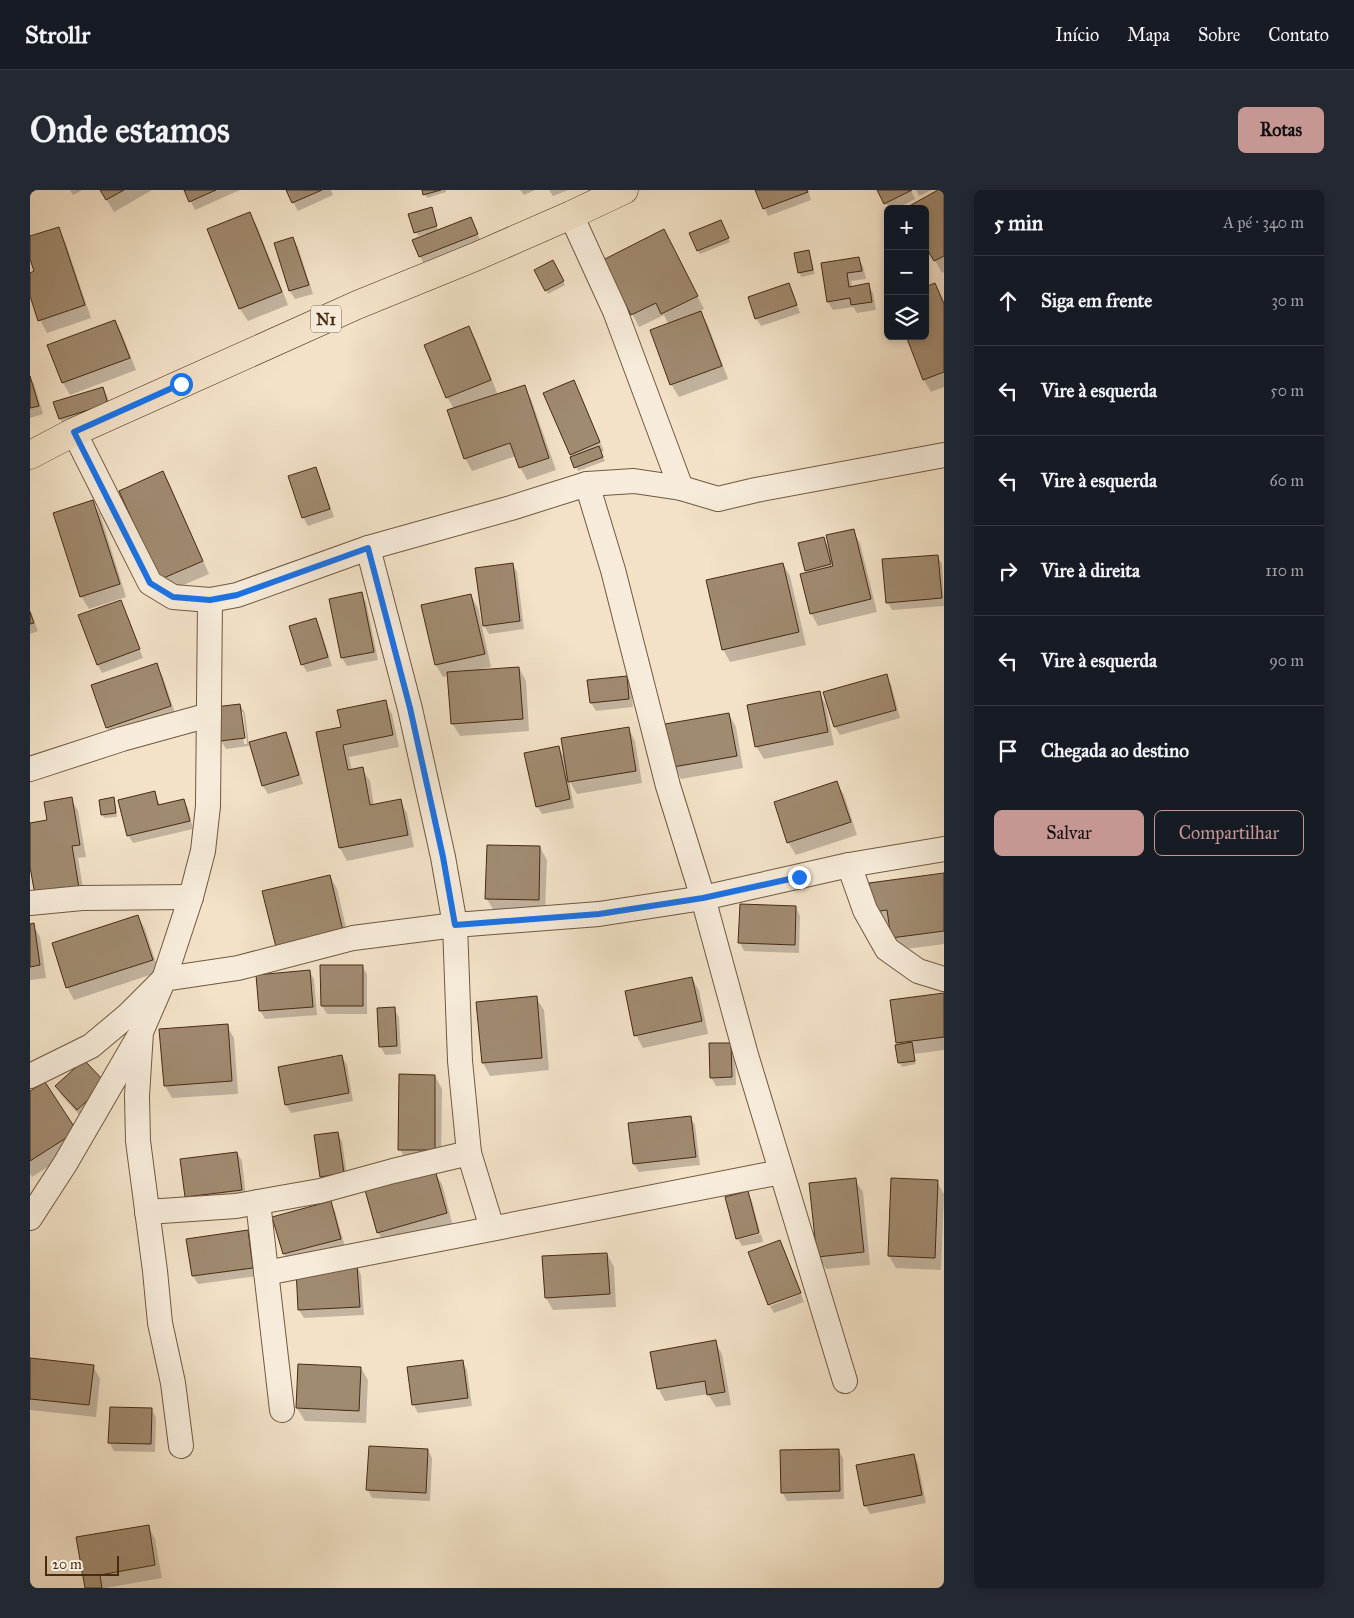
<!DOCTYPE html>
<html lang="pt">
<head>
<meta charset="utf-8">
<style>
  :root { --surface:#171b24; --page:#242831; --text:#f1f3f6; --muted:#9ea1a6; --line:#363941; --accent:#c59692 }
  body { margin:0; font-family:"IM FELL Great Primer",serif; background:var(--page); color:var(--text) }
  .controls { position:absolute; right:15px; top:15px; display:grid; overflow:hidden; border-radius:8px; box-shadow:0 2px 8px #0003 }
  .controls button { width:45px; height:45px; display:grid; place-items:center; padding:0; border:0; border-bottom:1px solid var(--line); background:var(--surface); color:var(--text); font:25px sans-serif }
  .scale { position:absolute; left:15px; bottom:12px; width:74px; box-sizing:border-box; padding-left:5px; border:2px solid #462a11; border-top:0; font-size:14px; line-height:18px; white-space:nowrap; color:#462a11; -webkit-text-stroke:4px #f7ecdb; paint-order:stroke }
  .stop { position:absolute; width:15px; height:15px; margin:-11px; border:4px solid #1a73e8; border-radius:50%; background:#fff }
  .stop.end { background:#1a73e8; border-color:#fff; box-shadow:0 1px 5px #0008 }
  .list { margin:0; padding:0; list-style:none }
  h2 { display:flex; justify-content:space-between; align-items:center; height:65px; margin:0; padding:0 20px; font-size:21px }
  h2 small { font-size:16px; font-weight:400; color:var(--muted) }
  .list li { display:grid; grid-template-columns:32px 1fr auto; gap:15px; align-items:center; box-sizing:border-box; height:90px; padding:0 20px; border-top:1px solid var(--line) }
  .list b { display:block; font-size:19px; white-space:nowrap }
  .list em { font-size:16px; font-style:normal; color:var(--muted) }
  .actions { display:flex; gap:10px; padding:15px 20px }
  .actions a { flex:1; padding:11px 0; border:1px solid var(--accent); border-radius:8px; text-align:center; font-size:18px; color:var(--accent) }
  .actions .main { background:var(--accent); color:#111 }
  .icon { flex:none; width:28px; height:28px; fill:none; stroke:currentColor; stroke-width:2; stroke-linecap:round; stroke-linejoin:round }
  .map { position:relative; flex:none; width:914px; height:1398px; overflow:hidden; border-radius:8px }
  header { display:flex; align-items:center; gap:30px; box-sizing:border-box; height:70px; padding:0 25px; background:var(--surface); border-bottom:1px solid var(--line) }
  header strong { font-size:24px }
  nav { display:flex; gap:28px; margin-inline-start:auto; font-size:18px }
  .intro { display:flex; align-items:center; justify-content:space-between; box-sizing:border-box; height:120px; padding:0 30px }
  h1 { margin:0; font-size:35px }
  .button { padding:12px 22px; border-radius:8px; background:var(--accent); color:#111; font-size:18px; font-weight:700 }
  main { display:flex; gap:30px; padding:0 30px }
  aside { flex:1; background:var(--surface); border-radius:8px; box-shadow:0 2px 8px #0003 }
  .map>svg:first-child { display:block }
  .shadow { fill:#0003; fill-rule:evenodd }
  .building { fill:#a08a70; stroke:#462a11 }
  .lines { fill:none; stroke-linecap:round; stroke-linejoin:round }
  .street-casing { stroke:#71583f; stroke-width:26 }
  .primary-casing { stroke:#462a11; stroke-width:29 }
  .street { stroke:#f7ecdb; stroke-width:24 }
  .primary { stroke:#f3e2c8; stroke-width:28 }
  .route { stroke:#1a73e8; stroke-width:6 }
  .labels { text-anchor:middle; stroke-width:4; stroke-linejoin:round; paint-order:stroke }
  .shield { fill:#f7ecdb; stroke:#7b644e; stroke-width:1 }
  .shield-label { font-size:16px; font-weight:bold; fill:#462a11 }
</style>
</head>
<body>
<header>
<strong>Strollr</strong>
<nav><a>Início</a><a>Mapa</a><a>Sobre</a><a>Contato</a></nav>
</header>
<div class="intro"><h1>Onde estamos</h1><a class="button">Rotas</a></div>
<main>
<div class="map">
<svg width="914" height="1398" viewBox="0 0 914 1398">
  <rect width="100%" height="100%" fill="#f3e2c8"/>
  <filter id="stains"><feTurbulence type="fractalNoise" baseFrequency=".004" numOctaves="4"/><feColorMatrix values="0 0 0 0 .2 0 0 0 0 .09 0 0 0 0 .02 0 0 0 .5 -.17"/></filter>
  <radialGradient id="worn" r=".72"><stop offset=".6" stop-color="#630" stop-opacity="0"/><stop offset="1" stop-color="#630" stop-opacity=".3"/></radialGradient>
  <g class="shadow">
    <polygon points="40,0 52,0 43,5"/>
    <polygon points="71,0 122,0 84,22"/>
    <polygon points="155,0 210,0 165,20"/>
    <polygon points="257,0 301,0 303,5 268,21"/>
    <polygon points="393,0 416,0 416,2 397,8"/>
    <polygon points="490,0 505,0 494,5"/>
    <polygon points="519,0 538,0 523,6"/>
    <polygon points="727,0 778,0 781,10 738,26"/>
    <polygon points="849,0 881,0 885,9 866,19 859,19"/>
    <polygon points="886,0 901,0 889,6"/>
    <polygon points="910,0 914,0 914,82 912,83 895,53"/>
    <polygon points="403,22 406,32 405,30 403,31 409,41 441,29 451,52 394,74 390,66 396,46 396,44 388,46 380,25"/>
    <polygon points="219,24 227,36 258,115 218,131 210,119 179,40"/>
    <polygon points="693,35 700,52 670,64 668,60"/>
    <polygon points="28,38 35,51 61,128 17,143 10,130 0,102 0,84 6,82 0,65 0,48"/>
    <polygon points="263,49 268,57 283,104 265,109 260,101 245,54"/>
    <polygon points="641,54 674,119 670,121 678,135 698,189 649,207 641,194 639,135 634,125 609,137 575,70"/>
    <polygon points="779,62 785,84 771,87 765,64"/>
    <polygon points="828,68 833,76 836,89 821,91 822,97 838,95 843,103 846,120 827,123 823,117 803,120 798,112 792,74"/>
    <polygon points="522,72 535,95 518,104 506,80"/>
    <polygon points="759,94 763,103 770,123 731,136 726,128"/>
    <polygon points="905,94 914,111 914,197 901,202 894,190 877,146 895,146"/>
    <polygon points="85,131 92,144 106,180 40,205 33,193 19,156"/>
    <polygon points="439,138 446,150 468,205 494,196 501,209 526,280 497,290 490,277 486,266 442,281 435,268 424,219 417,207"/>
    <polygon points="0,188 4,194 13,224 0,228"/>
    <polygon points="73,198 77,206 82,222 35,237 30,229 25,213"/>
    <polygon points="548,200 574,261 571,262 575,271 548,281 514,204"/>
    <polygon points="285,279 290,287 304,327 278,336 273,327"/>
    <polygon points="133,283 140,295 179,384 137,402 91,301"/>
    <polygon points="62,312 70,324 96,407 59,419 51,406"/>
    <polygon points="823,341 830,353 847,422 788,436 781,423 778,384 776,380 793,348 800,359"/>
    <polygon points="907,366 912,374 914,416 862,420 857,412"/>
    <polygon points="482,374 487,382 494,439 459,444 454,436"/>
    <polygon points="753,374 760,386 776,455 700,472 693,459"/>
    <polygon points="331,404 336,412 348,470 317,476 312,468"/>
    <polygon points="441,406 448,418 461,477 450,479 450,481 489,478 496,491 499,541 430,546 422,533 419,486 413,487 406,475"/>
    <polygon points="91,411 95,420 113,468 72,483 68,475"/>
    <polygon points="0,419 8,441 0,444"/>
    <polygon points="286,429 290,438 302,476 277,482 272,474"/>
    <polygon points="126,475 133,487 147,529 84,550 77,537"/>
    <polygon points="856,486 861,494 870,528 810,545 805,537"/>
    <polygon points="597,488 601,496 603,517 566,521 561,513"/>
    <polygon points="789,503 796,515 804,555 734,569 726,556"/>
    <polygon points="355,512 362,524 369,557 319,567 322,581 332,579 340,591 344,616 370,611 377,623 384,657 317,671 310,658 287,543 312,538"/>
    <path d="M210 515 215 523 219 556 196 559 191 551ZM210 522H213L217 554H214Z"/>
    <polygon points="699,524 706,537 713,578 651,589 644,576"/>
    <polygon points="598,538 605,551 612,593 547,604 539,590 544,618 512,624 507,616 528,557 536,570"/>
    <polygon points="255,543 260,552 273,594 238,604 233,596"/>
    <polygon points="807,593 814,605 827,645 766,665 758,652"/>
    <polygon points="125,603 130,615 153,610 158,618 163,639 103,653 98,645"/>
    <polygon points="41,609 48,621 56,667 48,668 55,710 0,669 0,634 19,631"/>
    <polygon points="83,609 85,612 87,627 74,628 72,624"/>
    <polygon points="510,657 517,670 515,722 464,721 457,709"/>
    <polygon points="914,684 914,754 869,760 862,748 860,733 852,734 845,722"/>
    <polygon points="300,686 307,699 320,754 254,769"/>
    <polygon points="766,717 770,726 769,763 714,761 710,753"/>
    <polygon points="108,727 115,739 129,782 44,810 37,797"/>
    <polygon points="0,735 3,735 10,747 16,788 0,790"/>
    <polygon points="332,776 337,784 337,824 297,824 292,816"/>
    <polygon points="279,781 284,789 287,825 235,829 230,820"/>
    <polygon points="662,788 669,801 678,844 613,858 606,845"/>
    <polygon points="914,805 914,860 884,864 886,874 872,877 870,873 866,856 869,855 867,853"/>
    <polygon points="506,808 514,820 519,880 460,886 453,873 447,813"/>
    <polygon points="364,819 369,827 371,864 355,865 351,857"/>
    <polygon points="197,836 204,848 208,904 142,908 135,896"/>
    <polygon points="701,854 705,862 706,895 686,896 681,887"/>
    <polygon points="312,867 317,875 323,911 261,923 256,915"/>
    <polygon points="405,886 412,899 411,972 377,972 370,959"/>
    <polygon points="75,894 52,928 31,905 27,897"/>
    <polygon points="0,903 53,954 2,987 0,983"/>
    <polygon points="660,927 665,935 670,975 609,982 604,974"/>
    <polygon points="307,943 312,951 318,992 296,995 291,987"/>
    <polygon points="207,963 212,971 216,1008 161,1015 156,1006"/>
    <polygon points="404,982 412,994 423,1036 355,1055 348,1042"/>
    <polygon points="825,990 833,1002 840,1075 796,1079 788,1066"/>
    <polygon points="907,992 914,1004 911,1080 866,1078 859,1066"/>
    <polygon points="718,1003 722,1011 730,1042 708,1047 708,1049 697,1008"/>
    <polygon points="300,1012 305,1021 315,1057 258,1072 254,1064 244,1028"/>
    <polygon points="217,1041 222,1050 227,1086 168,1094 163,1086 158,1050"/>
    <polygon points="731,1044 733,1052 712,1056 708,1049"/>
    <polygon points="750,1051 754,1059 771,1102 739,1113"/>
    <polygon points="577,1064 584,1077 586,1117 523,1120 516,1108"/>
    <polygon points="327,1076 331,1085 334,1125 274,1128 269,1120"/>
    <polygon points="771,1104 774,1112 744,1123 740,1116"/>
    <polygon points="685,1152 692,1164 701,1215 686,1217 678,1204 635,1211 628,1198"/>
    <polygon points="0,1169 63,1176 70,1189 66,1227 0,1220"/>
    <polygon points="433,1172 437,1180 442,1216 388,1223 383,1214"/>
    <polygon points="331,1178 338,1190 336,1233 275,1231 267,1218"/>
    <polygon points="122,1220 126,1228 125,1262 84,1261 79,1252"/>
    <polygon points="398,1260 402,1268 400,1311 342,1308 338,1300"/>
    <polygon points="808,1260 813,1268 814,1309 757,1311 752,1302"/>
    <polygon points="884,1266 888,1274 896,1313 840,1324 835,1315"/>
    <polygon points="118,1336 125,1349 132,1388 76,1398 56,1398"/>
  </g>
  <g class="building">
    <polygon points="70,0 94,0 76,10"/>
    <polygon points="154,0 186,0 159,12"/>
    <polygon points="256,0 292,0 262,13"/>
    <polygon points="392,0 411,0 393,5"/>
    <polygon points="725,0 777,0 778,2 733,19"/>
    <polygon points="847,0 882,0 854,14"/>
    <polygon points="908,0 914,0 914,66 904,71 895,56 895,19 874,19"/>
    <polygon points="402,17 407,36 384,43 378,24"/>
    <polygon points="220,22 252,102 209,119 177,39"/>
    <polygon points="441,27 448,44 389,67 382,50"/>
    <polygon points="691,30 699,48 667,61 659,43"/>
    <polygon points="29,37 55,115 8,131 0,106 0,83 4,81 0,69 0,46"/>
    <polygon points="634,39 668,106 631,124 626,113 601,125 573,70"/>
    <polygon points="263,47 279,95 259,101 244,53"/>
    <polygon points="779,60 783,80 768,83 764,63"/>
    <polygon points="829,67 832,81 817,83 819,97 839,93 842,112 821,115 820,108 797,112 791,73"/>
    <polygon points="523,70 534,91 515,101 504,80"/>
    <polygon points="857,71 858,71 858,95 855,94"/>
    <polygon points="759,93 767,115 725,129 718,107"/>
    <polygon points="905,93 914,114 914,182 893,190 876,146 895,146 895,97"/>
    <polygon points="671,121 692,176 640,195 620,140"/>
    <polygon points="85,130 100,168 32,193 17,155"/>
    <polygon points="439,136 461,190 416,208 394,155"/>
    <polygon points="0,186 9,216 0,218"/>
    <polygon points="544,190 570,252 540,265 513,203"/>
    <polygon points="495,195 519,268 489,278 480,253 434,269 417,220"/>
    <polygon points="73,197 78,214 29,229 23,212"/>
    <polygon points="569,256 573,267 544,278 540,267"/>
    <polygon points="286,277 300,319 272,328 258,286"/>
    <polygon points="133,281 173,371 129,390 89,301"/>
    <polygon points="63,310 90,394 50,407 23,323"/>
    <polygon points="824,339 841,409 780,424 770,384 803,376 796,345"/>
    <polygon points="794,347 801,374 775,381 768,353"/>
    <polygon points="908,365 912,408 856,413 852,369"/>
    <polygon points="483,373 490,431 453,436 445,378"/>
    <polygon points="753,373 769,442 692,460 676,390"/>
    <polygon points="332,402 344,462 311,468 299,409"/>
    <polygon points="441,404 455,464 405,475 391,415"/>
    <polygon points="91,410 110,459 67,475 48,425"/>
    <polygon points="0,422 4,433 0,434"/>
    <polygon points="286,428 298,467 271,475 259,436"/>
    <polygon points="127,473 141,516 76,538 61,495"/>
    <polygon points="489,477 493,529 421,534 417,482"/>
    <polygon points="857,484 866,520 804,537 793,502"/>
    <polygon points="597,486 599,509 560,513 557,490"/>
    <polygon points="790,501 798,542 725,557 717,515"/>
    <polygon points="356,510 363,545 313,555 318,580 333,577 340,615 371,609 378,645 309,658 286,542 311,537 307,520"/>
    <polygon points="210,514 215,548 190,551 185,517"/>
    <polygon points="699,523 707,566 643,577 635,534"/>
    <polygon points="599,537 606,581 538,592 531,548"/>
    <polygon points="256,542 269,585 232,596 219,552"/>
    <polygon points="529,556 540,609 506,617 494,563"/>
    <polygon points="807,591 821,632 757,653 744,612"/>
    <polygon points="125,601 128,615 154,609 160,631 97,646 88,610"/>
    <polygon points="42,607 50,655 42,656 49,698 5,705 0,677 0,633 17,630 14,612"/>
    <polygon points="84,607 86,623 71,625 69,610"/>
    <polygon points="457,655 510,656 509,710 455,709"/>
    <polygon points="914,683 914,741 861,748 857,720 843,722 839,693"/>
    <polygon points="300,685 313,741 246,757 232,701"/>
    <polygon points="710,714 766,716 765,755 708,753"/>
    <polygon points="108,725 123,770 36,798 22,753"/>
    <polygon points="4,733 10,775 0,777 0,734"/>
    <polygon points="290,775 333,775 333,816 291,816"/>
    <polygon points="280,780 283,817 229,821 226,785"/>
    <polygon points="662,787 672,831 604,846 595,801"/>
    <polygon points="914,803 914,847 866,853 860,810"/>
    <polygon points="507,806 512,868 452,873 446,812"/>
    <polygon points="365,817 367,856 349,857 347,818"/>
    <polygon points="198,834 202,891 134,896 129,839"/>
    <polygon points="882,852 885,871 868,873 865,855"/>
    <polygon points="679,853 701,853 702,887 680,888"/>
    <polygon points="312,865 319,903 255,915 248,877"/>
    <polygon points="54,870 76,893 47,920 25,896"/>
    <polygon points="369,884 405,885 405,960 368,960"/>
    <polygon points="15,892 47,941 0,971 0,901"/>
    <polygon points="661,926 666,967 603,974 598,933"/>
    <polygon points="308,942 314,983 290,987 284,945"/>
    <polygon points="207,962 212,1000 155,1007 150,969"/>
    <polygon points="405,980 417,1023 347,1043 335,1000"/>
    <polygon points="826,988 834,1062 787,1067 779,993"/>
    <polygon points="861,988 908,990 905,1068 858,1066"/>
    <polygon points="718,1001 729,1043 706,1049 695,1007"/>
    <polygon points="301,1011 311,1049 253,1064 242,1027"/>
    <polygon points="218,1040 223,1078 162,1086 156,1049"/>
    <polygon points="750,1050 771,1103 738,1115 718,1062"/>
    <polygon points="577,1063 580,1104 515,1108 512,1066"/>
    <polygon points="327,1075 330,1117 268,1120 266,1078"/>
    <polygon points="686,1150 695,1202 677,1205 675,1191 627,1199 620,1162"/>
    <polygon points="0,1168 64,1175 59,1215 0,1209"/>
    <polygon points="433,1170 438,1208 382,1215 377,1177"/>
    <polygon points="268,1174 331,1177 329,1221 266,1218"/>
    <polygon points="80,1217 122,1218 121,1254 78,1253"/>
    <polygon points="339,1256 398,1259 396,1303 336,1300"/>
    <polygon points="809,1259 810,1301 751,1303 750,1260"/>
    <polygon points="884,1264 892,1305 834,1316 826,1275"/>
    <polygon points="119,1335 125,1375 70,1385 72,1398 55,1398 46,1347"/>
  </g>
  <g class="lines">
    <g class="street-casing">
      <g id="street">
        <polyline points="541,25 585,121 651,298"/>
        <polyline points="44,242 120,393 143,407 180,410 207,405 338,358 481,318 557,294 604,291 651,298 688,309 726,300 914,265"/>
        <polyline points="557,294 583,380 638,596 673,708 716,865 815,1191"/>
        <polyline points="338,358 380,519 413,667 425,735 430,871 439,963 462,1038"/>
        <polyline points="0,579 92,549 179,525"/>
        <polyline points="819,675 835,720 857,759 888,781 914,789"/>
        <polyline points="0,713 52,708 161,707"/>
        <polyline points="0,886 61,856 98,825 134,789 161,707 173,661 178,616 180,410"/>
        <polyline points="228,1012 252,1220"/>
        <polyline points="117,1022 206,1016 290,1001 363,981 439,963"/>
        <polyline points="0,1028 35,974 108,848"/>
        <polyline points="236,1083 751,982"/>
        <polyline points="151,1256 143,1193 130,1133 125,1081 108,951 107,906 111,842 134,789 208,778 323,748 425,735 569,724 673,708 819,675 914,659"/>
      </g>
    </g>
    <g class="primary-casing">
      <polyline id="primary" points="0,265 44,242 151,194 327,115 445,67 541,25 594,0"/>
    </g>
    <use href="#street" class="street"/>
    <use href="#primary" class="primary"/>
  </g>
  <g class="lines">
    <polyline class="route" points="151,194 44,242 120,393 143,407 180,410 207,405 338,358 380,518 413,667 425,735 569,724 673,708 769,687"/>
  </g>
  <g class="labels">
    <rect class="shield" x="281" y="115.5" width="30" height="27" rx="4"/>
    <g class="shield-label">
      <text x="296" y="135">N1</text>
    </g>
  </g>
  <rect width="100%" height="100%" filter="url(#stains)"/>
  <rect width="100%" height="100%" fill="url(#worn)"/>
</svg>
<div class="controls">
<button>+</button>
<button>−</button>
<button><svg class="icon" aria-label="layers" viewBox="0 0 24 24"><path d="M12 4l9 5-9 5-9-5zM3 14l9 5 9-5"/></svg></button>
</div>
<div class="scale">20 m</div>
<div class="stop" style="left:151px;top:194px"></div>
<div class="stop end" style="left:769px;top:687px"></div>
</div>
<aside>
<h2>5 min<small>A pé · 340 m</small></h2>
<ul class="list">
<li><svg class="icon" aria-label="ahead" viewBox="0 0 24 24"><path d="M12 20V5M6 11l6-6 6 6"/></svg><div><b>Siga em frente</b></div><em>30 m</em></li>
<li><svg class="icon" aria-label="left" viewBox="0 0 24 24"><path d="M17 20v-9H6M10 6l-5 5 5 5"/></svg><div><b>Vire à esquerda</b></div><em>50 m</em></li>
<li><svg class="icon" aria-label="left" viewBox="0 0 24 24"><path d="M17 20v-9H6M10 6l-5 5 5 5"/></svg><div><b>Vire à esquerda</b></div><em>60 m</em></li>
<li><svg class="icon" aria-label="right" viewBox="0 0 24 24"><path d="M7 20v-9h11M14 6l5 5-5 5"/></svg><div><b>Vire à direita</b></div><em>110 m</em></li>
<li><svg class="icon" aria-label="left" viewBox="0 0 24 24"><path d="M17 20v-9H6M10 6l-5 5 5 5"/></svg><div><b>Vire à esquerda</b></div><em>90 m</em></li>
<li><svg class="icon" aria-label="arrive" viewBox="0 0 24 24"><path d="M6 21V4h12l-3 4 3 4H6"/></svg><div><b>Chegada ao destino</b></div></li>
</ul>
<div class="actions"><a class="main">Salvar</a><a>Compartilhar</a></div>
</aside>
</main>
</body>
</html>
